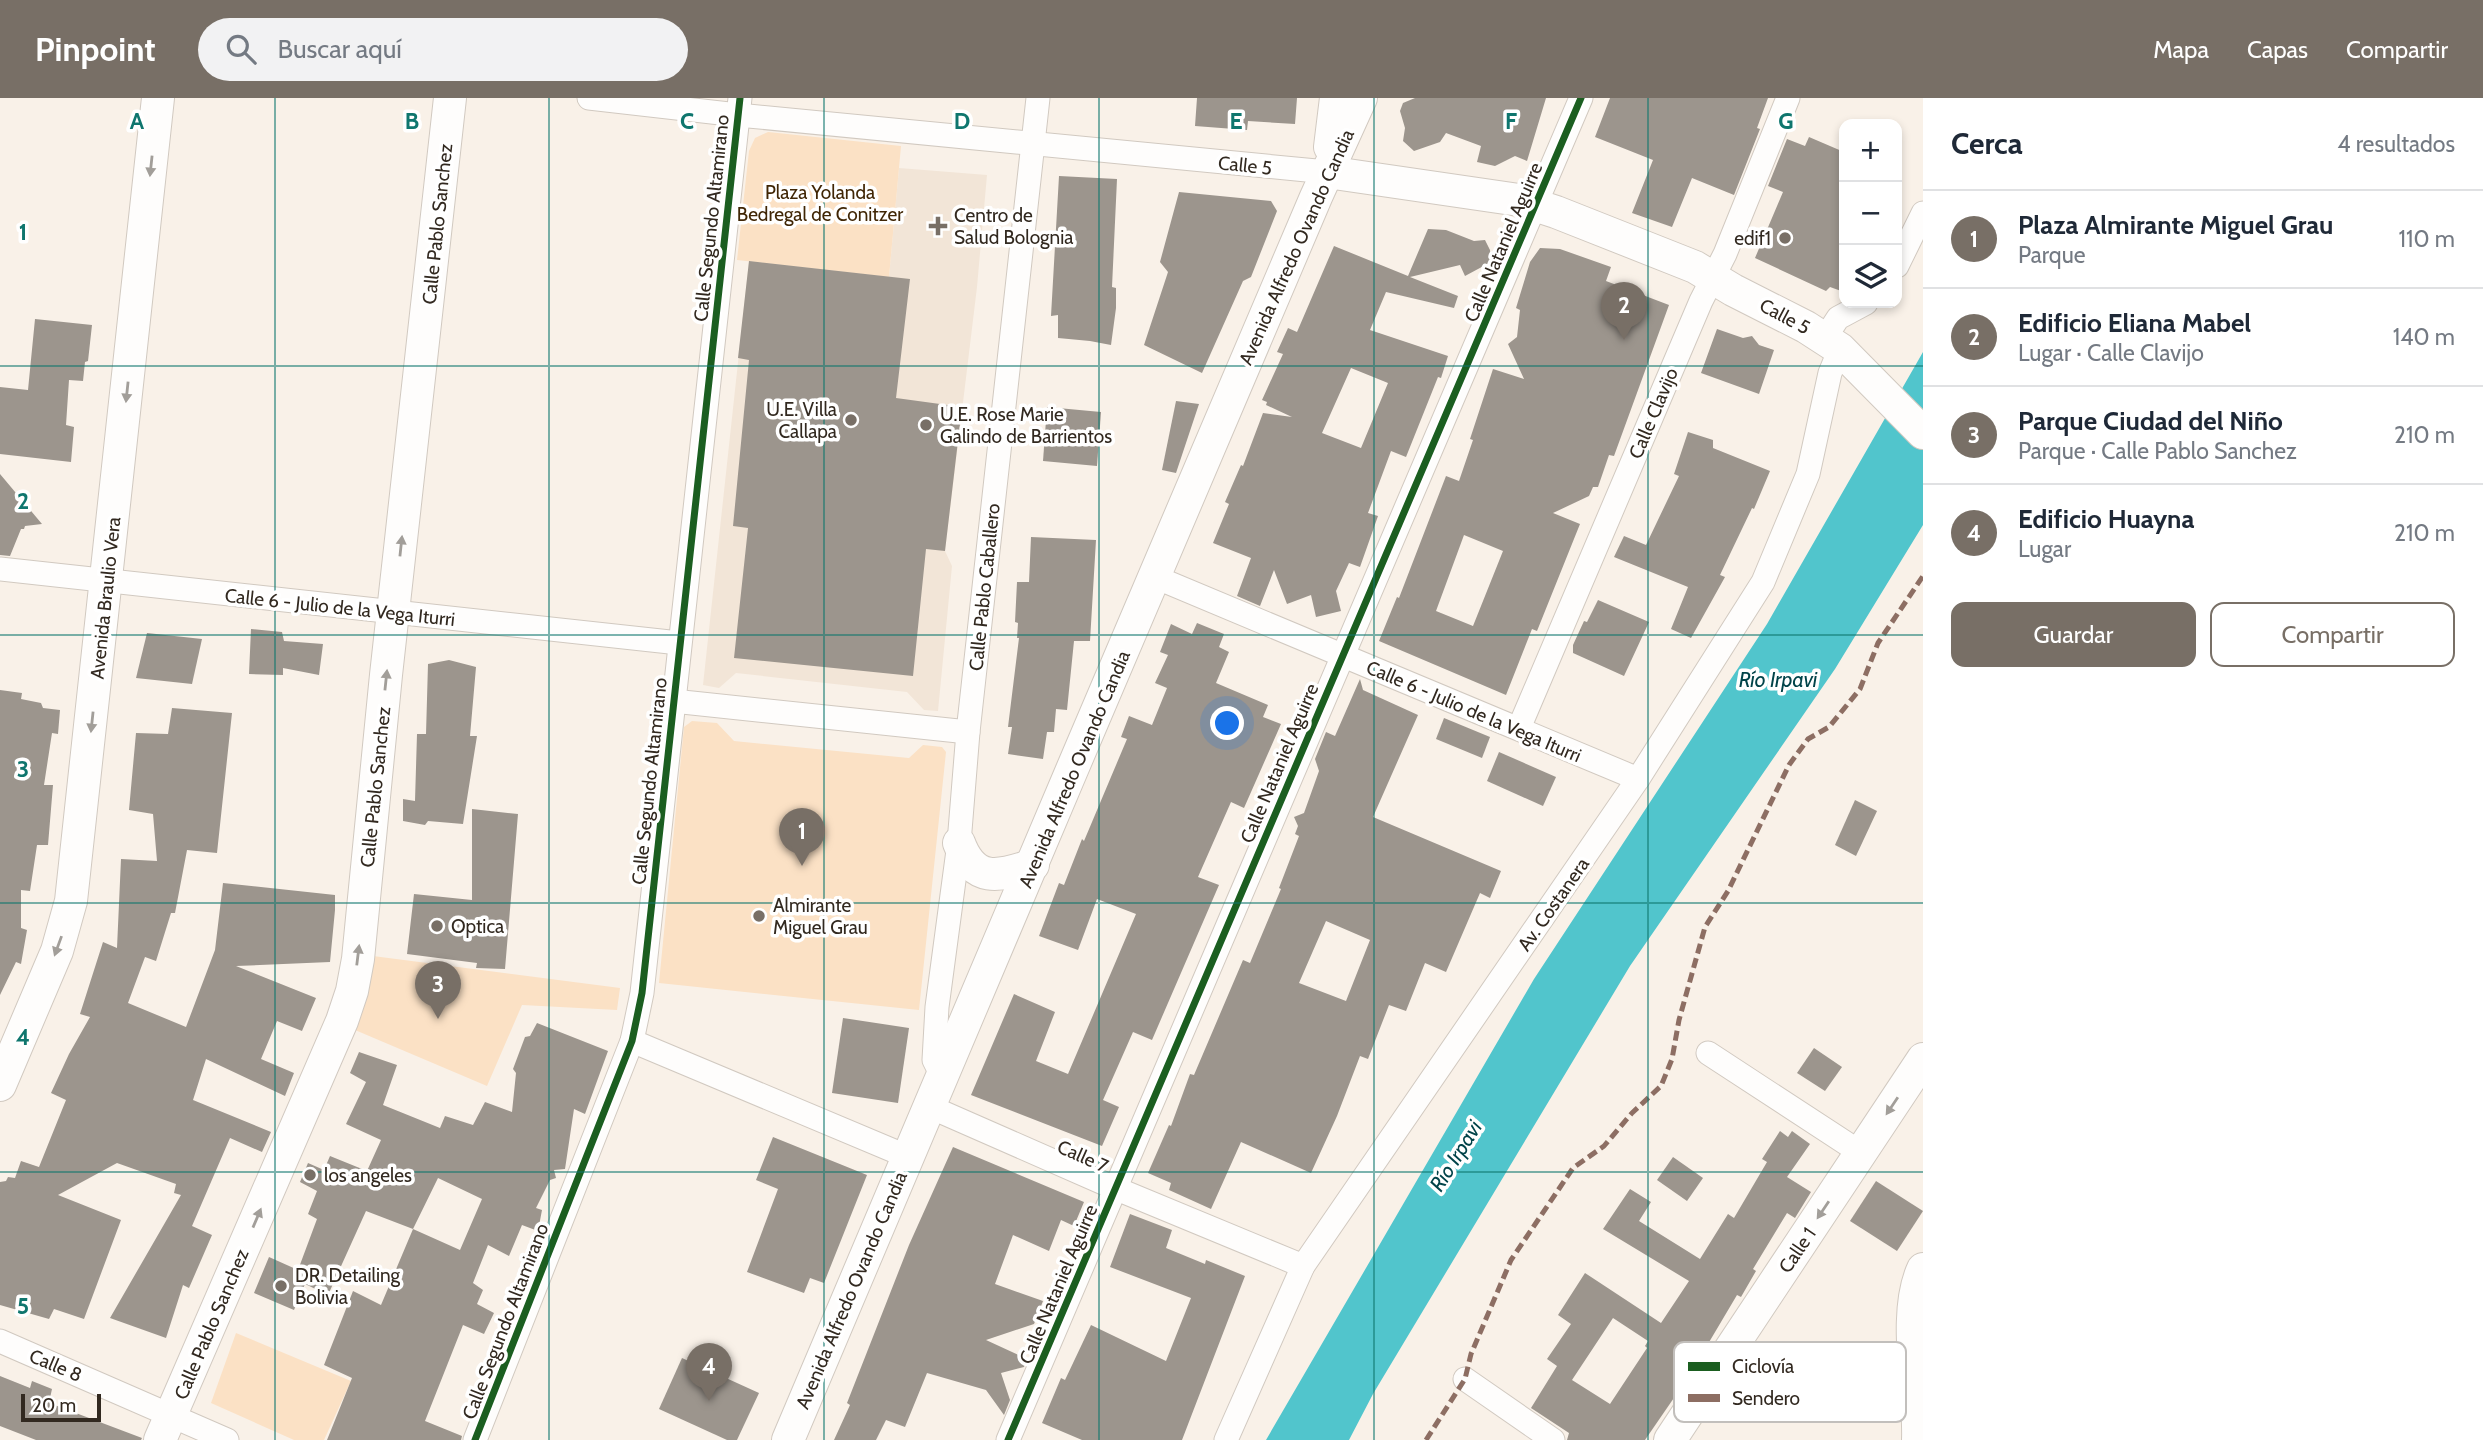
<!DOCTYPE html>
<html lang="es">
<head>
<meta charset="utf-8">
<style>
  :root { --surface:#fff; --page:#f2f2f3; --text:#1f2937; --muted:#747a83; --line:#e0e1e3; --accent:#786f66 }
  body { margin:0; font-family:Cabin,sans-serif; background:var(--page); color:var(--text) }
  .controls { position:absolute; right:21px; top:21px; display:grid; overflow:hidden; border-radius:14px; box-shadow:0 4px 10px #0003 }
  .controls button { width:63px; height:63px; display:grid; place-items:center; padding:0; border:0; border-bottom:2px solid var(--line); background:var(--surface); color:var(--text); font:35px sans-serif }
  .scale { position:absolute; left:21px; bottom:18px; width:80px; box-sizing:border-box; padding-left:7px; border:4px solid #322920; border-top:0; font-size:19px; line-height:24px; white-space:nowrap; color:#322920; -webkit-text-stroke:5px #fff; paint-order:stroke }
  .you { position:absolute; left:1228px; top:626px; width:24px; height:24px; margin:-18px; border:5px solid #fff; border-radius:50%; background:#1a73e8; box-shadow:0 0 0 10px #1a73e833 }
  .badge { display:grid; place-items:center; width:46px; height:46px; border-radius:50%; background:var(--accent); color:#fff; font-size:23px; font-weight:700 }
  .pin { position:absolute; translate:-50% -58px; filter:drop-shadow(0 2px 4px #0008) }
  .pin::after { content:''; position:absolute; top:37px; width:24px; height:21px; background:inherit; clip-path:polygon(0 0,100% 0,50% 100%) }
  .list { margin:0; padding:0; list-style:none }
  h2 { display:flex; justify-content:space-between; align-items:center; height:91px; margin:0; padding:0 28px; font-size:30px }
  h2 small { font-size:23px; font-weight:400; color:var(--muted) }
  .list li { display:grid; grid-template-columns:46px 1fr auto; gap:21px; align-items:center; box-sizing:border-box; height:98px; padding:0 28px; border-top:2px solid var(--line) }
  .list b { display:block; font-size:26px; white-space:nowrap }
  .list p { margin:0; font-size:23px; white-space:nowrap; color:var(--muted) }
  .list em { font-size:23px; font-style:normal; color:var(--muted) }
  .actions { display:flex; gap:14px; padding:21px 28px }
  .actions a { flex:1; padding:16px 0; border:2px solid var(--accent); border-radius:14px; text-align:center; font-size:24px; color:var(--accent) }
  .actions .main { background:var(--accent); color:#fff }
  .icon { flex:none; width:38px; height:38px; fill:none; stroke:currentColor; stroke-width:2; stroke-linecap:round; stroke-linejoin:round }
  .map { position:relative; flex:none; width:1923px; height:1342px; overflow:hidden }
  header { display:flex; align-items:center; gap:42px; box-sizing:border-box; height:98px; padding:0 35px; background:var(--accent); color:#fff }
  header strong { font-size:33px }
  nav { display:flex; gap:38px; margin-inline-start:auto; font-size:24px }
  .search { width:490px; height:63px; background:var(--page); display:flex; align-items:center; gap:18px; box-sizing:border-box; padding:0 24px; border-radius:38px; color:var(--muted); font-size:26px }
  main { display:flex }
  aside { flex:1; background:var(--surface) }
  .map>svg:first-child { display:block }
  .built { fill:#f2e5d7 }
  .green { fill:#fbe1c5 }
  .water { fill:#51c5cc }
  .building { fill:#9c958d; fill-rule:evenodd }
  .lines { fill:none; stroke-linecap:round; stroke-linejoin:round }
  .street-casing { stroke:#d1c9c0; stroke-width:25 }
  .secondary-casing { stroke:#d1c9c0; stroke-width:34 }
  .street { stroke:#fefdfc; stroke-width:23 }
  .secondary { stroke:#fefdfc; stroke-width:32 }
  .quiet { stroke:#8d6e63; stroke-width:5; stroke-dasharray:10 5; stroke-linecap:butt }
  .cycleway-casing { stroke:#fff; stroke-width:11 }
  .cycleway { stroke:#1b5e20; stroke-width:7 }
  .oneway { fill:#a29e99 }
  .grid { fill:none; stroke:#0f766e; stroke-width:2; stroke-opacity:0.55 }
  .poi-dot { fill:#786f66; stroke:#fff; stroke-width:2.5 }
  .labels { text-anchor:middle; stroke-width:7; stroke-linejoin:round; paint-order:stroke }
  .street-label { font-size:19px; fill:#322920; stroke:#fff }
  .park-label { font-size:19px; fill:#402605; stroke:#fff }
  .poi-label { font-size:19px; fill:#322920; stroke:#fff; text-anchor:start }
  .water-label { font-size:21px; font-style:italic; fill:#014349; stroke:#fff }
  .key { fill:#fff; stroke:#c2bfbc; stroke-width:2 }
  .key-label { font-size:19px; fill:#322920 }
  .grid-label { font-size:23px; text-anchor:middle; font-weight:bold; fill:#0f766e; stroke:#fff; stroke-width:7; stroke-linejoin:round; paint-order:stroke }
</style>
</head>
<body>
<header>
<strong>Pinpoint</strong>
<div class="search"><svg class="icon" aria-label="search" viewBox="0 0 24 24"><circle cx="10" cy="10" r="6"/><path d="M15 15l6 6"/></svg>Buscar aquí</div>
<nav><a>Mapa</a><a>Capas</a><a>Compartir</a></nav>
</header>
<main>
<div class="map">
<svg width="1923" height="1342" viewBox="0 0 1923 1342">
  <rect width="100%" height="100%" fill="#f9f1e8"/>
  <polygon class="built" points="899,70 987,77 977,189 945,453 952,468 938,613 924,612 907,594 736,575 719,590 703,587 749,163 889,179"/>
  <g class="green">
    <polygon points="768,34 901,48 889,179 737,162 749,53 755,40"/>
    <polygon points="692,623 717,625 734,643 909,660 923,647 942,649 946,654 919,912 659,885 684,629"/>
    <polygon points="373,858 620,890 617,912 522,907 487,988 355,932 367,899"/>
    <polygon points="236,1235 351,1283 324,1342 294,1342 211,1305"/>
  </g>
  <polygon class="water" points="1923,254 1923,427 1835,571 1630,868 1373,1296 1349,1342 1266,1342 1534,881 1767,526"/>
  <g class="building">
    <polygon points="1197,0 1297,0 1295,26 1248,23 1247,32 1195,28"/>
    <polygon points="1415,0 1546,0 1527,63 1515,58 1495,68 1477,64 1481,48 1446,35 1440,44 1414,53 1403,43 1405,30 1400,13 1403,5"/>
    <polygon points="1610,0 1768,0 1757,30 1760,31 1734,97 1692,80 1672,129 1632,115 1653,62 1595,39"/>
    <polygon points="1809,39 1844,54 1844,194 1830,189 1826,193 1755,160 1783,94 1768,88 1787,41 1805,48"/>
    <polygon points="1059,78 1117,81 1112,189 1116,190 1116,210 1111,247 1090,243 1058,240 1058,217 1051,218"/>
    <polygon points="1179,94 1271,103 1277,113 1251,179 1243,183 1202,275 1144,247 1168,174 1160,164"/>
    <path d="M1428 131 1446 132 1474 143 1485 142 1490 152 1491 164 1465 178 1460 167 1410 179 1458 198 1454 210 1386 194 1370 232 1448 258 1441 280 1438 279 1406 359 1391 353 1368 415 1378 418 1360 469 1349 465 1336 493 1341 513 1316 519 1311 497 1287 506 1274 472 1260 508 1237 498 1251 460 1213 445 1229 406 1225 404 1241 367 1243 368 1263 315 1292 319 1266 307 1267 304 1262 302 1283 256 1277 254 1288 230 1297 234 1334 148 1408 178ZM1351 270 1388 285 1361 350 1322 335Z"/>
    <path d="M1540 150 1560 151 1611 169 1606 183 1669 207 1614 358 1609 357 1598 389H1593L1589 398 1553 415 1580 426 1537 533 1532 531 1506 597 1379 543 1397 499 1399 500 1446 378 1459 383 1473 342 1470 341 1493 271 1524 281 1508 246 1517 239 1520 212 1516 210 1530 164ZM1464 437 1503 453 1473 528 1436 513Z"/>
    <polygon points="749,163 910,181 896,300 962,309 945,453 926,451 913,578 734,560 748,430 733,428 749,262 738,260"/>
    <polygon points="35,221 92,227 88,263 85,264 83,283 69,282 66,327 74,329 71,364 0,356 0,289 28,292"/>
    <polygon points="1717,231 1743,240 1752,238 1759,247 1774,252 1759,296 1701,275"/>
    <polygon points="1176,303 1199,306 1176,375 1162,372"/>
    <polygon points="1047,309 1101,314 1097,368 1043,363"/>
    <polygon points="1688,334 1713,342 1713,350 1770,373 1754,411 1752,410 1720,477 1725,479 1691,540 1671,531 1688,489 1614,459 1624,438 1646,447 1679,378 1674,376"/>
    <polygon points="0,376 42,426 25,428 24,431 21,431 10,458 0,457"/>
    <polygon points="1031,439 1096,442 1090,543 1074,543 1067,612 1056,611 1054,634 1047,634 1043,661 1008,656 1012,629 1008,629 1019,540 1017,540 1018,525 1015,524 1017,484 1029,484"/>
    <polygon points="1598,502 1649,524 1624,578 1573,555 1573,547 1584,523 1587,524"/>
    <polygon points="1197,525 1224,536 1219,549 1229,554 1216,585 1268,607 1263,619 1281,626 1244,710 1231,704 1198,779 1219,787 1152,942 1133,934 1103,1002 1119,1009 1102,1048 971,997 1014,896 1055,914 1036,963 1068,976 1136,816 1097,801 1078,852 1039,838 1059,785 1064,787 1082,741 1084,743 1127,641 1121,639 1129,618 1152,627 1167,590 1155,585 1168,557 1160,554 1171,526 1192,536"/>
    <polygon points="251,531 282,534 284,543 323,546 319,577 283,570 283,577 249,576"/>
    <polygon points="147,535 202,541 192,586 136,580"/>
    <polygon points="449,562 476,569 470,638 477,638 463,726 428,723 425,727 403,723 403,701 415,703 417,636 426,636 428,566"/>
    <path d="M1360 581 1363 592 1418 617 1373 719 1501 773 1490 800 1480 795 1446 874 1425 865 1406 913 1389 907 1368 961 1360 958 1337 1018 1311 1075 1241 1044 1211 1111 1169 1092 1171 1085 1148 1075 1169 1027 1171 1028 1190 976 1194 977 1243 862 1250 865 1281 791 1279 790 1299 738 1295 736 1298 728 1294 719 1304 715 1319 673 1315 661 1326 634 1335 638ZM1326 823 1370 842 1346 903 1299 885Z"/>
    <polygon points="0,592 22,595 21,601 41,605 43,610 60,612 58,636 52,635 44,687 53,687 48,747 37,747 30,793 21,792 21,830 27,832 21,866 16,864 0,897"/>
    <polygon points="172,610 232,615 217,755 187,752 175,815 171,815 156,863 145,859 128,905 186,929 215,852 223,785 335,797 335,812 330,864 236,868 316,900 302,933 277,923 261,961 294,975 285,998 206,961 193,1002 271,1034 262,1054 230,1040 192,1128 212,1137 189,1190 183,1187 166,1240 110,1220 181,1097 174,1095 176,1086 117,1065 58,1097 121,1122 84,1221 54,1211 49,1221 0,1207 0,1084 6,1083 8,1079 15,1080 21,1063 39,1069 66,1002 51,995 69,956 90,919 80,916 103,844 117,850 121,761 157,763 153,716 129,712 136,635 168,636"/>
    <polygon points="1444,620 1490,639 1482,660 1436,641"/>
    <polygon points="1499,654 1556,679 1543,708 1487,683"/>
    <polygon points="1855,702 1877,713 1856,758 1835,747"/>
    <polygon points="472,711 518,716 505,871 476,870 477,865 407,856 414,796 472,802"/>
    <polygon points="843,920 909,930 898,1005 832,995"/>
    <path d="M537 925 608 953 585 1016 574 1011 565 1071 554 1072 556 1080 550 1082 536 1110 542 1112 538 1133 522 1127 509 1158 488 1147 473 1185 483 1192 477 1206 494 1215 484 1236 463 1227 425 1323 462 1338 461 1342H327L352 1280 324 1267 353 1193 381 1207 413 1131 366 1113 328 1197 305 1186 294 1212 254 1195 269 1159 298 1172 317 1121 308 1116 317 1093 300 1084 308 1065 324 1072 330 1058 367 1073 381 1042 346 1026 366 984 350 975 359 954 397 967 383 1007 440 1030 445 1018 473 1027 485 1004 512 1014 516 975 513 971 525 939 530 938ZM438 1080 482 1101 460 1152 413 1131Z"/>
    <polygon points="1814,950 1842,969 1825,993 1797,975"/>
    <path d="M1780 1033 1788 1039 1792 1033 1810 1046 1787 1079 1811 1094 1795 1120 1787 1115 1753 1171 1756 1173 1741 1199 1737 1197 1689 1278 1645 1342H1567L1569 1335 1531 1310 1557 1268 1547 1261 1571 1226 1558 1217 1585 1175 1661 1225 1689 1183 1603 1131 1630 1091 1651 1104 1639 1123 1700 1161 1728 1116 1734 1120 1767 1064 1762 1061ZM1613 1220 1648 1243 1645 1248 1647 1250 1610 1306 1572 1282Z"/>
    <polygon points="773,1039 867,1077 824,1185 810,1180 804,1195 747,1174 778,1091 756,1082"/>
    <polygon points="953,1049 1084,1104 1074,1128 1061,1122 1049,1153 1013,1137 995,1186 1043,1203 1034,1226 986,1242 1027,1261 1024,1269 1001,1275 1010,1302 1004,1317 986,1292 927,1275 905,1329 886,1322 876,1342 834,1342 850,1307 847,1305 909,1147"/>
    <polygon points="1673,1059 1703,1080 1687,1103 1657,1082"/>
    <polygon points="1876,1083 1923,1113 1897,1153 1850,1123"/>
    <polygon points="1130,1116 1172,1132 1166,1150 1205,1166 1206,1162 1245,1178 1182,1342 1082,1342 1042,1325 1061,1280 1065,1282 1091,1227 1166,1263 1191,1200 1110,1169"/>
    <polygon points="682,1260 759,1295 737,1342 727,1342 659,1311"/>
    <polygon points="0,1278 30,1290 32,1283 52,1291 50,1300 54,1301 52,1306 142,1340 141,1342 36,1342 0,1328"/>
  </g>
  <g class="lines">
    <g class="street-casing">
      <g id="street">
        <polyline points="589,0 738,17 1327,74"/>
        <polyline points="1897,168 1923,115"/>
        <polyline points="1825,240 1838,220 1866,205"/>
        <polyline points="0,471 679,545"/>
        <polyline points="1155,479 1638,681"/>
        <polyline points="673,603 968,634"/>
        <polyline points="1519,630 1701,203 1725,156 1788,0"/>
        <polyline points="632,943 906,1058"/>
        <polyline points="1708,955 1861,1055"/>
        <polyline points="941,976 934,962 937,909 959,745 968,634 1038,0"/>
        <polyline points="928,1008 1117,1091 1303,1168"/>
        <polyline points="0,1243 227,1342"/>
        <polyline points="1465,1281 1553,1342"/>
        <polyline points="475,1342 632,943 642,895 740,0"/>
        <polyline points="1008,1342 1581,0"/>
        <polyline points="1226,1342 1303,1168 1638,681 1763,484 1808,376 1830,275 1840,251"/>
      </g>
    </g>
    <g class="secondary-casing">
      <g id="secondary">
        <polyline points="1330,49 1336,0"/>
        <polyline points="1327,74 1519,102 1556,114 1695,169 1733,192 1806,229 1840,251 1923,335"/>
        <path d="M959 745C974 785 998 779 1033 767"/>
        <polyline points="0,987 57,853 71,803 158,0"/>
        <polyline points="160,1342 342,923 352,893 358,861 386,577 450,0"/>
        <path d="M788 1342C961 926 1141 514 1316 99L1361 0"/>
        <polyline points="1670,1342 1923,961"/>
        <path d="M1918 1342C1920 1292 1902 1216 1923 1171"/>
      </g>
    </g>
    <use href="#street" class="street"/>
    <use href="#secondary" class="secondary"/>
    <polyline class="quiet" points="1426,1342 1465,1281 1471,1256 1511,1162 1573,1070 1604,1048 1632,1015 1661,988 1672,961 1679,922 1705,829 1728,793 1789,667 1808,641 1829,629 1860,591 1878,545 1923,478"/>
    <g class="cycleway-casing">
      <g id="cycleway">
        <polyline points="475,1342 632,943 642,895 740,0"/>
        <polyline points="1008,1342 1581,0"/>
      </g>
    </g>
    <use href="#cycleway" class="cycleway"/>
  </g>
  <defs><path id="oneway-solid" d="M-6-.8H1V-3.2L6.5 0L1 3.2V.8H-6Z" transform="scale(1.75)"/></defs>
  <g class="oneway">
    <use href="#oneway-solid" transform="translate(151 68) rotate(96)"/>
    <use href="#oneway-solid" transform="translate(127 294) rotate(96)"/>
    <use href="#oneway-solid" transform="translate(401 448) rotate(-84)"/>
    <use href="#oneway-solid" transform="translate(386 582) rotate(-84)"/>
    <use href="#oneway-solid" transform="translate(92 624) rotate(96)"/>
    <use href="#oneway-solid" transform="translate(58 848) rotate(110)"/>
    <use href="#oneway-solid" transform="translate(358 857) rotate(-83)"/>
    <use href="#oneway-solid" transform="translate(1892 1008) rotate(124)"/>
    <use href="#oneway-solid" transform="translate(1823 1112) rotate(124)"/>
    <use href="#oneway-solid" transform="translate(257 1120) rotate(-67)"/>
  </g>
  <path class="grid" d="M275 0V1342M549 0V1342M824 0V1342M1099 0V1342M1374 0V1342M1648 0V1342M0 268H1923M0 537H1923M0 805H1923M0 1074H1923"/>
  <g class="poi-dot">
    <path d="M934.5 117.5h7v7h7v7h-7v7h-7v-7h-7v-7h7z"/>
    <circle cx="1785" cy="140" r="7"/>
    <circle cx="851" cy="322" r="7"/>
    <circle cx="926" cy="327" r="7"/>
    <circle cx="759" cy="818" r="7"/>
    <circle cx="437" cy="828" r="7"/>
    <circle cx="310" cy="1077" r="7"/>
    <circle cx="281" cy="1188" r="7"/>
  </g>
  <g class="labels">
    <g class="street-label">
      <text transform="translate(1245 67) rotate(6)" y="7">Calle 5</text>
      <text transform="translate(711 120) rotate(-84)" y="7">Calle Segundo Altamirano</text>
      <text transform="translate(437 126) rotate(-84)" y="7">Calle Pablo Sanchez</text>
      <text transform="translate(1503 144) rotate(-67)" y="7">Calle Nataniel Aguirre</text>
      <text transform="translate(1296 149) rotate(-66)" y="7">Avenida Alfredo Ovando Candia</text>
      <text transform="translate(1785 218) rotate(28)" y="7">Calle 5</text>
      <text transform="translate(1653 315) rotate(-67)" y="7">Calle Clavijo</text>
      <text transform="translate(984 489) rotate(-84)" y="7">Calle Pablo Caballero</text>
      <text transform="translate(105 500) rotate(-84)" y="7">Avenida Braulio Vera</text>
      <text transform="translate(340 509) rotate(6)" y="7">Calle 6 - Julio de la Vega Iturri</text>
      <text transform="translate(1474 613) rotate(23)" y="7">Calle 6 - Julio de la Vega Iturri</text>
      <text transform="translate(1279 665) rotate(-67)" y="7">Calle Nataniel Aguirre</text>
      <text transform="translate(1074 671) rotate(-67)" y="7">Avenida Alfredo Ovando Candia</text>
      <text transform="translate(649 683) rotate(-84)" y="7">Calle Segundo Altamirano</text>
      <text transform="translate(375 689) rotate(-84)" y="7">Calle Pablo Sanchez</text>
      <text transform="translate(1553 806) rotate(-55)" y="7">Av. Costanera</text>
      <text transform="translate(1083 1058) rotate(24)" y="7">Calle 7</text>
      <text transform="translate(1797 1152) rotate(-56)" y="7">Calle 1</text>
      <text transform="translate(1058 1186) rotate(-67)" y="7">Calle Nataniel Aguirre</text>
      <text transform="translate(851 1192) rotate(-67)" y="7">Avenida Alfredo Ovando Candia</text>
      <text transform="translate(505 1223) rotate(-69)" y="7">Calle Segundo Altamirano</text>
      <text transform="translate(211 1226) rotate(-67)" y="7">Calle Pablo Sanchez</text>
      <text transform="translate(56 1267) rotate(23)" y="7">Calle 8</text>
    </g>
    <g class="park-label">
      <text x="820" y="101">Plaza Yolanda<tspan x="820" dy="22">Bedregal de Conitzer</tspan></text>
    </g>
    <g class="poi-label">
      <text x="954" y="124">Centro de<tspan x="954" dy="22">Salud Bolognia</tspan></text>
      <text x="1771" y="147" text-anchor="end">edif1</text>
      <text x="837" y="318" text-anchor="end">U.E. Villa<tspan x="837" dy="22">Callapa</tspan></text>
      <text x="940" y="323">U.E. Rose Marie<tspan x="940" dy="22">Galindo de Barrientos</tspan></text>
      <text x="773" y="814">Almirante<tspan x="773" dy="22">Miguel Grau</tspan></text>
      <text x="451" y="835">Optica</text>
      <text x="324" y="1084">los angeles</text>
      <text x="295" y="1184">DR. Detailing<tspan x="295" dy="22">Bolivia</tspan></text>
    </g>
    <g class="water-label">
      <text x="1778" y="589">Río Irpavi</text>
      <text transform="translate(1456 1058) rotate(-58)" y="7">Río Irpavi</text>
    </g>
  </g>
  <rect x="1674" y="1244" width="232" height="80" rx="10" class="key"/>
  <rect x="1688" y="1264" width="32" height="9" fill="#1b5e20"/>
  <rect x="1688" y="1296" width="32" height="8" fill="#8d6e63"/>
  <g class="key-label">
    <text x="1732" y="1275">Ciclovía</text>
    <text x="1732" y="1307">Sendero</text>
  </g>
  <g class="grid-label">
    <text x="137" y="31">A</text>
    <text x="412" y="31">B</text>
    <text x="687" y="31">C</text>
    <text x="962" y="31">D</text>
    <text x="1236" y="31">E</text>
    <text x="1511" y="31">F</text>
    <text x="1786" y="31">G</text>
    <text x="23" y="142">1</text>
    <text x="23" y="411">2</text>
    <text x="23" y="679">3</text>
    <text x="23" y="947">4</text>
    <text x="23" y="1216">5</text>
  </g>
</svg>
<div class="controls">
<button>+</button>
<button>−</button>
<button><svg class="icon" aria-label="layers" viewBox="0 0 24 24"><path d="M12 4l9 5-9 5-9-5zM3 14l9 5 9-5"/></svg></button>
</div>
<div class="scale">20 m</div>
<div class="you"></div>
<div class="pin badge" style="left:802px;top:768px">1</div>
<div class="pin badge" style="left:1624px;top:242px">2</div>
<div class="pin badge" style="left:438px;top:921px">3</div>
<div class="pin badge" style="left:709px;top:1303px">4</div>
</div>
<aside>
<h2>Cerca<small>4 resultados</small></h2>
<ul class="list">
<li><span class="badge">1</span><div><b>Plaza Almirante Miguel Grau</b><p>Parque</p></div><em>110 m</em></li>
<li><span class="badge">2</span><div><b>Edificio Eliana Mabel</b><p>Lugar · Calle Clavijo</p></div><em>140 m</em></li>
<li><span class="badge">3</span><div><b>Parque Ciudad del Niño</b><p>Parque · Calle Pablo Sanchez</p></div><em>210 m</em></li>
<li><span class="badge">4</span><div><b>Edificio Huayna</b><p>Lugar</p></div><em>210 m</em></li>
</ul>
<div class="actions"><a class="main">Guardar</a><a>Compartir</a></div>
</aside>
</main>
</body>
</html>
